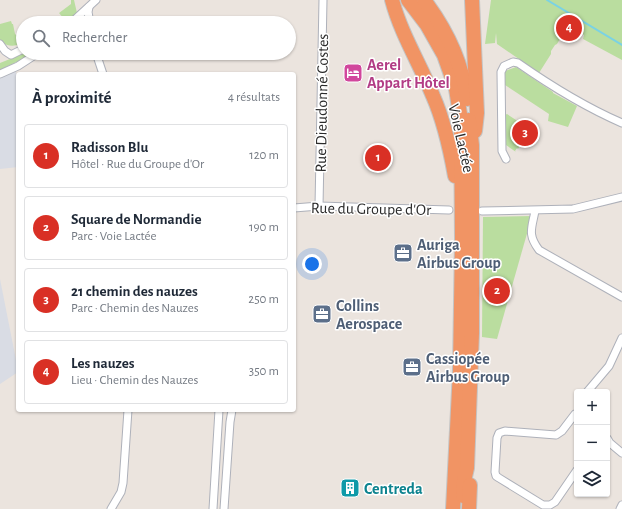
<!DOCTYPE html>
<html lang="fr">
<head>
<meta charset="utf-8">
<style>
  :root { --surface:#fff; --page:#f2f2f3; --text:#1f2937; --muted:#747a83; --line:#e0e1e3; --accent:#d93025 }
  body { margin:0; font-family:"Alegreya Sans",sans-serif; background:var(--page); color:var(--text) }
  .controls { position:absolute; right:12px; bottom:12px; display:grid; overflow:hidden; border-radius:4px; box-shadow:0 1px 3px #0004 }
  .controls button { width:36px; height:36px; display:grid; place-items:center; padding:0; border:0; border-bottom:1px solid var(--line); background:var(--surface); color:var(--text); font:20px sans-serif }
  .you { position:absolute; left:312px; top:264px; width:14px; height:14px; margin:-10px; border:3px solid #fff; border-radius:50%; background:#1a73e8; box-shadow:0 0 0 6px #1a73e833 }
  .badge { display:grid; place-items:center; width:26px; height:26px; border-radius:50%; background:var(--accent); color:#fff; font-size:13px; font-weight:700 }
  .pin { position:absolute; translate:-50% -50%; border:2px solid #fff; box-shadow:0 1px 4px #0006 }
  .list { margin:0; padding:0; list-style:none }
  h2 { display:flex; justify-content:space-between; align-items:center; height:52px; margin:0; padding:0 16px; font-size:17px }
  h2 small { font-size:13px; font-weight:400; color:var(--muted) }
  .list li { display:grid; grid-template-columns:26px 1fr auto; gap:12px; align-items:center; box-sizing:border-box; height:64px; margin:0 8px 8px; padding:0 8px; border:1px solid var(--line); border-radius:4px }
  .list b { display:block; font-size:15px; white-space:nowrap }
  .list p { margin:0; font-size:13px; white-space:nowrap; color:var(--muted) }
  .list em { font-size:13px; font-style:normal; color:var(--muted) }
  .icon { flex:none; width:22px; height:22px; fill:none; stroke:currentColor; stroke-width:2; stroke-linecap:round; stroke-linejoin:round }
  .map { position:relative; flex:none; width:622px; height:509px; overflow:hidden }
  .search { position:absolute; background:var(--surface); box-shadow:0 1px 3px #0004; left:16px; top:16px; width:280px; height:44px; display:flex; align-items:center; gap:10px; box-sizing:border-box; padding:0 14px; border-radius:22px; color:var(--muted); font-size:15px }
  .panel { position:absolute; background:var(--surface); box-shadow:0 1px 3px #0004; left:16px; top:72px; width:280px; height:340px; border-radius:4px }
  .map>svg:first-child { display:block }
  .airport { fill:#d9dce4 }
  .green { fill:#badd9f }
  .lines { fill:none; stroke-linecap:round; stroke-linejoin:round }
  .stream { stroke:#7ad2e4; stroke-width:2 }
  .street-casing { stroke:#aeb1ba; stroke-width:9 }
  .highway-casing { stroke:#c4c4c4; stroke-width:16 }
  .street { stroke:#fff; stroke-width:7 }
  .highway { stroke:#f19464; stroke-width:14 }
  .labels { text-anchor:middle; stroke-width:3; stroke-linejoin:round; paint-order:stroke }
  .hotel-label { font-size:16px; font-weight:bold; fill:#b23c85; stroke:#fff; text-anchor:start }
  .street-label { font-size:16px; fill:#2b2b2b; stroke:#fff }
  .service-label { font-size:16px; font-weight:bold; fill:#4e5e75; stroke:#fff; text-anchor:start }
  .culture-label { font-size:16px; font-weight:bold; fill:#0d838f; stroke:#fff; text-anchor:start }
</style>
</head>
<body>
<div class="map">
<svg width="622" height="509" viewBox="0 0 622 509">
  <rect width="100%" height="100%" fill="#ebe4de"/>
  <g class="airport">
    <polygon points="16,72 18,81 18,167 0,169 0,74"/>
    <polygon points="0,279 18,370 18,372 0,384"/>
  </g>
  <g class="green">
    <polygon points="71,0 74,0 77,13 72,17 71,16 65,20 59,13 71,4"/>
    <polygon points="491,0 622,0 622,60 583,39 584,35 568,25 557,44 555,45 551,51 551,54 539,73 497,44 496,33 495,43 485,44"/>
    <path d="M11 21 12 24H13L15 34 23 41V43C13 47 9 47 0 41V24Z"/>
    <polygon points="25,53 35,53 0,70 0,63"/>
    <polygon points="516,67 553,92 553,93 577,106 568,127 548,121 549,114 505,85 505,71"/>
    <polygon points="507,114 525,126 530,132 526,138 520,134 522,129 516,126 510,135 521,144 518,149 517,148 515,151 516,152 506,145 505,115"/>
    <polygon points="532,216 497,339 482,337 483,217"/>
  </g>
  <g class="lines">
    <polyline class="stream" points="547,0 622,45"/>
    <g class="street-casing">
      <g id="street">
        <polyline points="89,7 88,12 90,23"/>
        <polyline points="71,23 96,0"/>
        <polyline points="0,44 5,51 11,55 23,49"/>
        <polyline points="96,53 103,74"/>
        <polyline points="0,74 18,66 38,53"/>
        <path d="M506 159 502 151 501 72 504 66 513 62 518 63C551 86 585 107 622 123"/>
        <polyline points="319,206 323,0"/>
        <polyline points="294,208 319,206 449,210"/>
        <polyline points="482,211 573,209 622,197"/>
        <path d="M535 211C532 228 527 234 539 250L622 297"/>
        <polyline points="587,392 609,366 622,338"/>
        <polyline points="575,414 562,431 556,435 505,431 499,433 497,438 495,472 496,476 499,478 543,505 550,505 555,502 577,470"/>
        <polyline points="607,438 610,443 622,453"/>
        <polyline points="111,509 121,492 123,483 128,410"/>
        <polyline points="213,509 219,410"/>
        <polyline points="224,509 230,422 232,410"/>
        <polyline points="620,509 622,505"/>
      </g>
    </g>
    <g class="highway-casing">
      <g id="highway">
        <path d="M392 0C401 34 420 64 433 96 444 121 450 148 455 176"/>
        <polyline points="408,0 427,25 444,55 456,89 461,120 462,239 460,370 453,509"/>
        <path d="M424 0C446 29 462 62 467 99"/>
        <polyline points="472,0 477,113 475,131"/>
        <polyline points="463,496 464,481 467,468 472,333 472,145 469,120"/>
        <polyline points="469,509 470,485"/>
      </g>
    </g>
    <use href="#street" class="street"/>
    <use href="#highway" class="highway"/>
  </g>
  <defs>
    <g id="hotel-square" transform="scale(1)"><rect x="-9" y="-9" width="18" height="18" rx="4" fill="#d1479c" stroke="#fff"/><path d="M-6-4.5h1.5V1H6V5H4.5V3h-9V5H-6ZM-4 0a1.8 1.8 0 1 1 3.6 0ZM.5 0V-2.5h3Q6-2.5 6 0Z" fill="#fff"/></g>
    <g id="office-square" transform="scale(1)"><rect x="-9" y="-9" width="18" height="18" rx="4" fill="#5c6f8a" stroke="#fff"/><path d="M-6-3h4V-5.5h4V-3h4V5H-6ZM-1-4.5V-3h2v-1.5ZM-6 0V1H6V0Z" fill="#fff"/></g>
    <g id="building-square" transform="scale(1)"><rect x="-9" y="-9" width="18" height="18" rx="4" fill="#0f9aa8" stroke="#fff"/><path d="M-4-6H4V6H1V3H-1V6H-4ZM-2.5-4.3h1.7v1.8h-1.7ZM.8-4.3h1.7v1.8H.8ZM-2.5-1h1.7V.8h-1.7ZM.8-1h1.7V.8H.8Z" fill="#fff"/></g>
  </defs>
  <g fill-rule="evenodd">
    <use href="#hotel-square" x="353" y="73"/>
    <use href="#office-square" x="403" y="253"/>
    <use href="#office-square" x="322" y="314"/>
    <use href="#office-square" x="412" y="367"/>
    <use href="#building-square" x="350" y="488"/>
  </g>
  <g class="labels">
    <g class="hotel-label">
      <text x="367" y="70">Aerel<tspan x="367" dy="18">Appart Hôtel</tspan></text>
    </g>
    <g class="street-label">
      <text transform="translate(321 103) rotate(-89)" y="6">Rue Dieudonné Costes</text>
      <text transform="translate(462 138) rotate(77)" y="6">Voie Lactée</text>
      <text transform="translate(371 208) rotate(1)" y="6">Rue du Groupe d'Or</text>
    </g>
    <g class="service-label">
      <text x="417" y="250">Auriga<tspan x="417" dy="18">Airbus Group</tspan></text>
      <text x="336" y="311">Collins<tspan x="336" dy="18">Aerospace</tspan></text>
      <text x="426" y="364">Cassiopée<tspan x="426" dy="18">Airbus Group</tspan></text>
    </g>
    <g class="culture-label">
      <text x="364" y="494">Centreda</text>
    </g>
  </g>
</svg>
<div class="controls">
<button>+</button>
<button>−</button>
<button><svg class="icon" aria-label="layers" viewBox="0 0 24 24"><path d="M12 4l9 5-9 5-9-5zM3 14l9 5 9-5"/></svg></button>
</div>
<div class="you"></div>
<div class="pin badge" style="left:378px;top:158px">1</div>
<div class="pin badge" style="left:497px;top:291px">2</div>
<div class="pin badge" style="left:525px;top:133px">3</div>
<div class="pin badge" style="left:569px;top:28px">4</div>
<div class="search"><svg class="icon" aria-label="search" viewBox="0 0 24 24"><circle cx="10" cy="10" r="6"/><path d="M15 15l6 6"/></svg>Rechercher</div>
<section class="panel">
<h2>À proximité<small>4 résultats</small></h2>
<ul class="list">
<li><span class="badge">1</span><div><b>Radisson Blu</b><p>Hôtel · Rue du Groupe d'Or</p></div><em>120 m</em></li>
<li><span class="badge">2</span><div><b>Square de Normandie</b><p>Parc · Voie Lactée</p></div><em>190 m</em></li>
<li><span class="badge">3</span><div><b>21 chemin des nauzes</b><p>Parc · Chemin des Nauzes</p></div><em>250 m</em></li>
<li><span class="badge">4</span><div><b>Les nauzes</b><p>Lieu · Chemin des Nauzes</p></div><em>350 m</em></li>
</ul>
</section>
</div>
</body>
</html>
